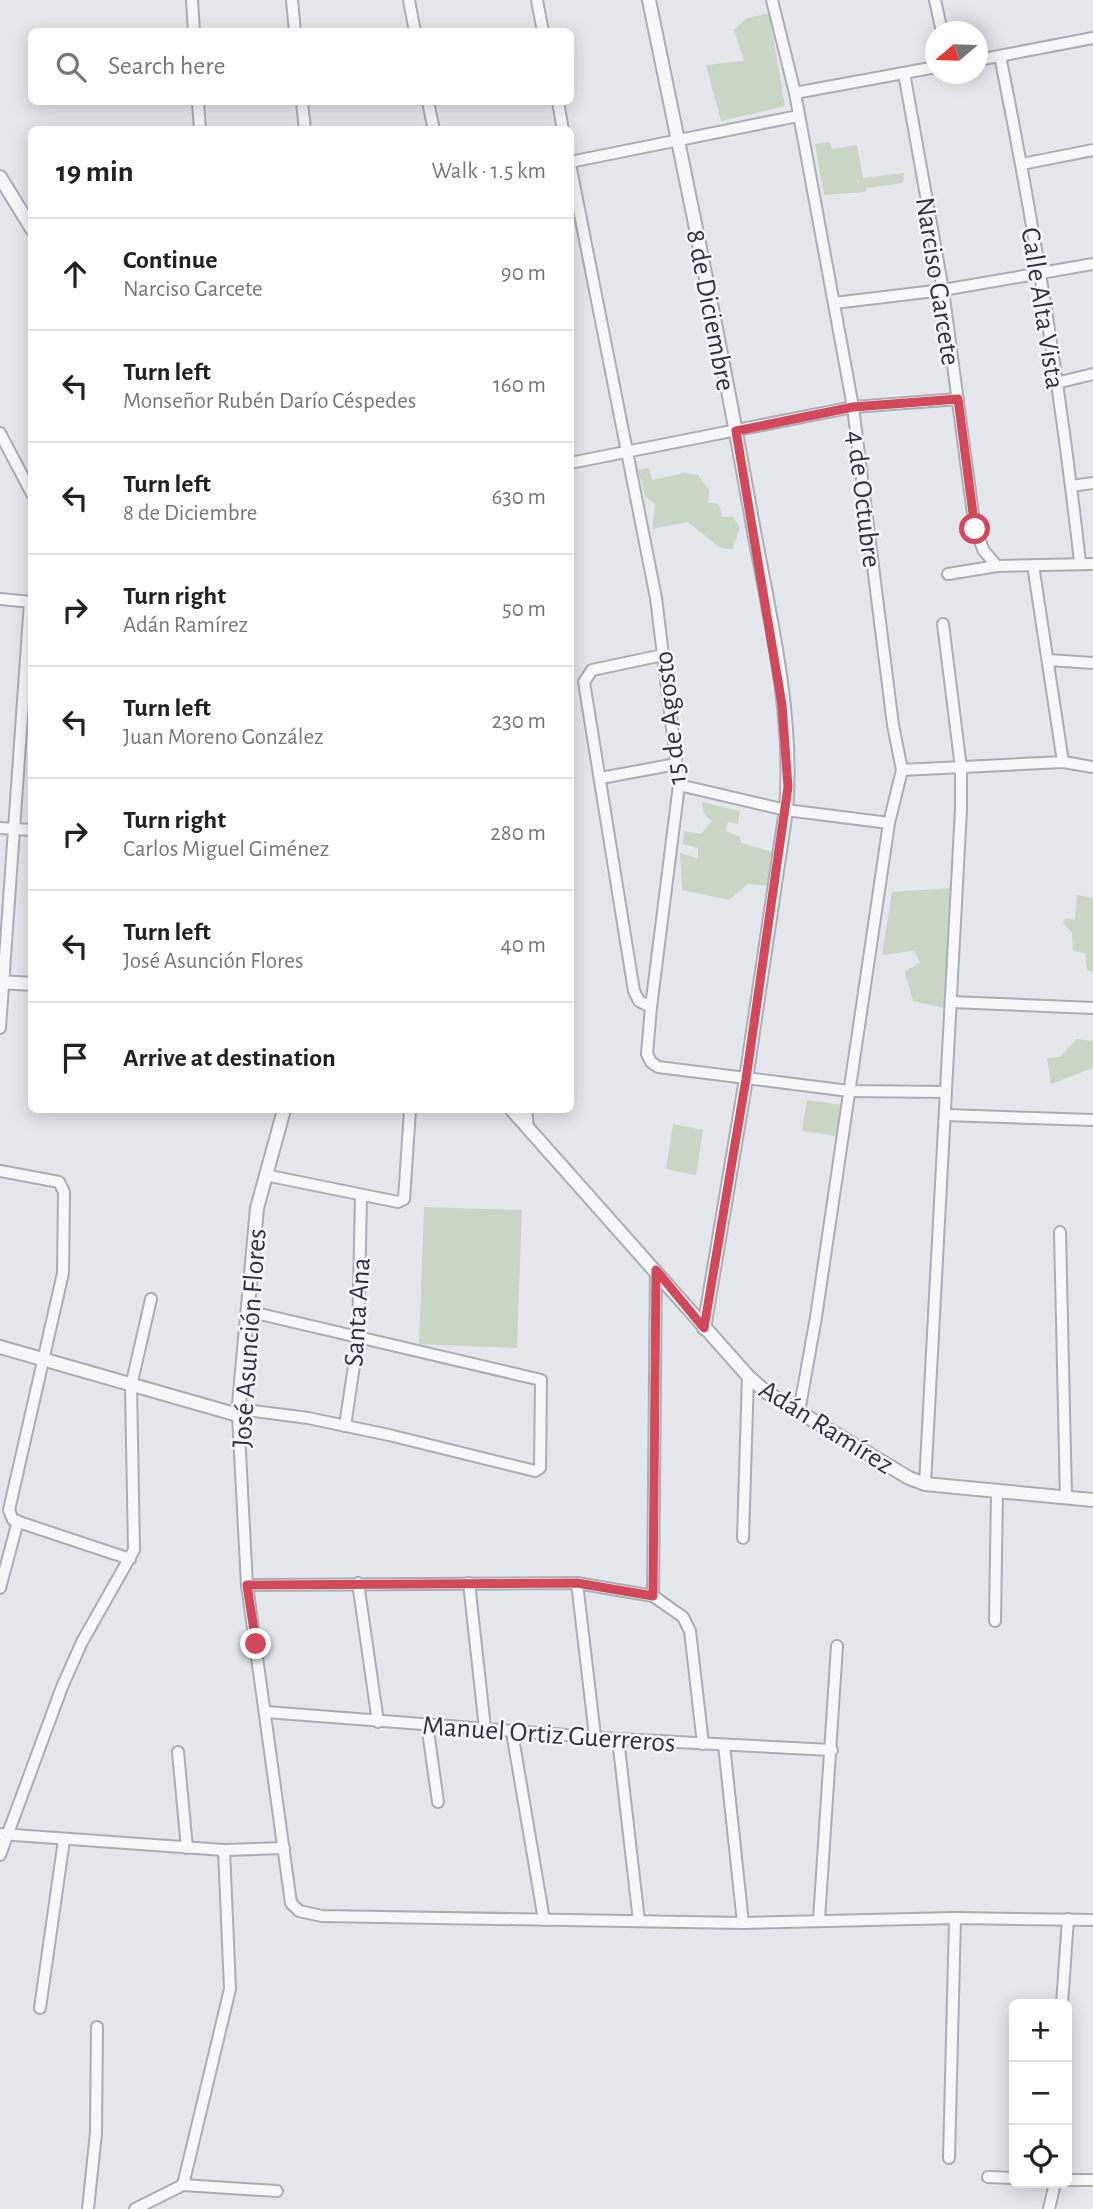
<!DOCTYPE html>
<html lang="en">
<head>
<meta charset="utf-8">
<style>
  :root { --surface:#fff; --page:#f6f6f6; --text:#222; --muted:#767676; --line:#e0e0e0 }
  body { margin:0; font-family:"Alegreya Sans",sans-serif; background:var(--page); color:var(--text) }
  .controls { position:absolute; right:21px; bottom:21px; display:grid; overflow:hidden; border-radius:10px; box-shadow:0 4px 18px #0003 }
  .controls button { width:63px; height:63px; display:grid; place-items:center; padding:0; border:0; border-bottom:2px solid var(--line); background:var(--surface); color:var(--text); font:35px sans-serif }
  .compass { position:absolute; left:925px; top:21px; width:63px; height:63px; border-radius:50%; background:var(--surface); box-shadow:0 4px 18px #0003; rotate:251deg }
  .stop { position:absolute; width:21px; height:21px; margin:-16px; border:5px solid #d1495b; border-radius:50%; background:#fff }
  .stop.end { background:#d1495b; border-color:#fff; box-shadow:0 2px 7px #0008 }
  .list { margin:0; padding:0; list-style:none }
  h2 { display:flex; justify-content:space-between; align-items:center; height:91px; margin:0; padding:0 28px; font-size:30px }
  h2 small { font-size:23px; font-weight:400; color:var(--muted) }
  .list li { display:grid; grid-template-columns:46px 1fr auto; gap:21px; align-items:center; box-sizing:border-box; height:112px; padding:0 28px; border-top:2px solid var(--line) }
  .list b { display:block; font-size:26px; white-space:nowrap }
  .list p { margin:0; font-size:23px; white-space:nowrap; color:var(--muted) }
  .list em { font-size:23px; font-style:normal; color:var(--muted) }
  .icon { flex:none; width:38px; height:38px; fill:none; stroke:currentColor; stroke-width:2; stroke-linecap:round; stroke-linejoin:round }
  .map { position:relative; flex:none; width:1093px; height:2209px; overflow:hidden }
  .search { position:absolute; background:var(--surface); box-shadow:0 4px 18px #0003; left:28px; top:28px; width:546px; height:77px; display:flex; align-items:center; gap:18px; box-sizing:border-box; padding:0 24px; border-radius:10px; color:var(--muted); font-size:26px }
  .panel { position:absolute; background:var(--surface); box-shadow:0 4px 18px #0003; left:28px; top:126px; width:546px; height:987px; border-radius:10px }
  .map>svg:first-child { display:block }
  .green { fill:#c9d6c5 }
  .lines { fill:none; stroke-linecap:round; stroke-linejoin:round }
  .minor-casing { stroke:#a9aeb7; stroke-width:14 }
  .tertiary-casing { stroke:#a9aeb7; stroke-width:16 }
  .minor { stroke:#f7f8fa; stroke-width:10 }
  .tertiary { stroke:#f7f8fa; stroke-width:12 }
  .route { stroke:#d1495b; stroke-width:9 }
  .labels { text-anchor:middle; stroke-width:5; stroke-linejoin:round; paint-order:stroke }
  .street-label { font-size:28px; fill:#2b3445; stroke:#f4f6f9 }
</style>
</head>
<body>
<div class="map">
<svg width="1093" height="2209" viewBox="0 0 1093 2209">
  <rect width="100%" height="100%" fill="#e4e7ec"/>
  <g class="green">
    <polygon points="769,13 785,106 721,121 706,65 744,61 734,30 747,18"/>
    <polygon points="830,142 832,149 857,145 863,178 904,173 903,183 867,188 865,192 824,195 815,144"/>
    <polygon points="649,468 652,480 683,473 698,475 709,490 708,503 719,504 722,517 733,517 740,528 732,550 719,547 688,522 652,529 655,504 645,496 638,470"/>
    <polygon points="702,802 740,811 738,824 728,822 726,831 740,837 741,843 776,853 770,886 748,884 729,900 682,890 680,853 698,858 698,848 683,844 684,831 701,834 712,821 704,814"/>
    <polygon points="951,888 947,1009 913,1001 905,972 920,962 914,951 882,955 892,892"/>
    <polygon points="1077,895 1093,898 1093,973 1087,970 1085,953 1073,951 1072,933 1063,923 1065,918 1075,920"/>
    <polygon points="1077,1039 1093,1041 1093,1068 1051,1084 1047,1058 1060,1057"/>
    <polygon points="807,1100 842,1105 837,1136 802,1131"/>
    <polygon points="673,1124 703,1130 696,1175 666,1169"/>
    <polygon points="424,1207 522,1210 517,1348 419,1344"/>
  </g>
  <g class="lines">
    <g class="minor-casing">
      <g id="minor">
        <polyline points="192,0 194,32"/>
        <polyline points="292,0 295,32"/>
        <polyline points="409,0 415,32"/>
        <polyline points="537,0 543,32"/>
        <polyline points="772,0 795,93 853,407 893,725 902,770 889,823 816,1317 799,1412"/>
        <polyline points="935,0 942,32"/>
        <path d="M1000 56C1034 223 1061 393 1080 562"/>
        <polyline points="978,60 1093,38"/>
        <polyline points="904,73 943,290 975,529 984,551 997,566"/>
        <polyline points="795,93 936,67"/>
        <polyline points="198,102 200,130"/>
        <polyline points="302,102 305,130"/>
        <polyline points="428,102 434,130"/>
        <polyline points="558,102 563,130"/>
        <polyline points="570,162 798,116"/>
        <polyline points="570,164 656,598 679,785 651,1007 647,1054 651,1062 658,1067 849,1091 946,1092"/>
        <polyline points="1022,164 1093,150"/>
        <polyline points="834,303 943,290 1093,264"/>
        <polyline points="1056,383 1093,374"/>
        <polyline points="0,433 32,494"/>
        <polyline points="570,463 853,407 958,399"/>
        <polyline points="1071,486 1093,483"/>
        <polyline points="1033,565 1063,762"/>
        <polyline points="948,574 997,566 1093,564"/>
        <polyline points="0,599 32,602"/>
        <polyline points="1048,660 1093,663"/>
        <polyline points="902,770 1063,762 1093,767"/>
        <polyline points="601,778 676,764"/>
        <polyline points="679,785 786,810 889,823"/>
        <polyline points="0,828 32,830"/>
        <polyline points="951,1002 1093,1008"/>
        <polyline points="651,1007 639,1001 634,991 584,682 592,670 663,655"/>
        <polyline points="0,1028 30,602"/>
        <polyline points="526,1110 528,1128"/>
        <polyline points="946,1115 1093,1120"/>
        <polyline points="0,1171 59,1182 64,1192 63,1273 9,1510 13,1520 130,1559"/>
        <polyline points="265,1175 398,1202 404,1199 410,1110"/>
        <polyline points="1060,1232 1066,1498"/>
        <polyline points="238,1409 308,1418 389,1435 535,1471 540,1468 541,1380 247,1311"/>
        <polyline points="238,1415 247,1585 291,1903 299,1911 322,1916 743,1923 955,1918 1093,1920"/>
        <polyline points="345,1426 358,1339 361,1197"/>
        <polyline points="925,1484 961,809 961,768 943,624"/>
        <polyline points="743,1538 748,1376"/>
        <polyline points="358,1583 378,1722"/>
        <polyline points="469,1583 485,1728"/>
        <polyline points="577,1583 595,1736"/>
        <polyline points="247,1585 577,1583 653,1596 683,1617 690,1631 703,1744"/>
        <polyline points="0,1588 18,1521"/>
        <polyline points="653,1596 656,1270"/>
        <polyline points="995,1621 997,1492"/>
        <polyline points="266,1712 618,1739 832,1750"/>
        <polyline points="427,1724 438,1802"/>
        <polyline points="512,1732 544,1920"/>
        <polyline points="618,1739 639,1921"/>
        <polyline points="724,1745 743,1923"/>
        <polyline points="178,1752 187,1848"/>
        <polyline points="0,1834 224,1850 284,1848"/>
        <polyline points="0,1855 62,1687 82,1642 134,1550 131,1386 151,1299"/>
        <polyline points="819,1920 837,1646"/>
        <polyline points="1062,2004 1068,1919"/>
        <polyline points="40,2008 64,1840"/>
        <polyline points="949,2158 955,1918"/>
        <polyline points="988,2177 1014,2178"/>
        <polyline points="1067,2180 1093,2180"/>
        <polyline points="183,2185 230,1989 224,1850"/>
        <polyline points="183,2185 277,2191"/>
        <polyline points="88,2209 96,2133 97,2027"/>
        <polyline points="135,2209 183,2185"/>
        <polyline points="1049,2209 1055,2183"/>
      </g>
    </g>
    <g class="tertiary-casing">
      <g id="tertiary">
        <path d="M649 0C685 175 722 350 753 526 770 618 794 716 786 810L746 1079 704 1328"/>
        <polyline points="0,177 32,229"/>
        <polyline points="0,982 32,984"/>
        <polyline points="512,1110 748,1376 766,1392 909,1478 925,1484 1093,1500"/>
        <polyline points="0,1347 238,1415 257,1208 284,1110"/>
      </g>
    </g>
    <use href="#minor" class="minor"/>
    <use href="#tertiary" class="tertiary"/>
  </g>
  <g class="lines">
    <polyline class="route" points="256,1644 247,1585 577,1583 653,1596 656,1270 704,1328 746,1079 788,787 782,705 736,431 853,407 958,399 975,529"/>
  </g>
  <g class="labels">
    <g class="street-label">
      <text transform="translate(939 281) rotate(81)" y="10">Narciso Garcete</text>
      <text transform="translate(1044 308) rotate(81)" y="10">Calle Alta Vista</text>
      <text transform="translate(712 310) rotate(79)" y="10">8 de Diciembre</text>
      <text transform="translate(865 499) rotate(83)" y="10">4 de Octubre</text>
      <text transform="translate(669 718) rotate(-96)" y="10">15 de Agosto</text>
      <text transform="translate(356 1312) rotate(-86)" y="10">Santa Ana</text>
      <text transform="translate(248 1338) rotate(-86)" y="10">José Asunción Flores</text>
      <text transform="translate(827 1426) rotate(32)" y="10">Adán Ramírez</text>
      <text transform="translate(549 1733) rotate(4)" y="10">Manuel Ortiz Guerreros</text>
    </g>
  </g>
</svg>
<div class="controls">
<button>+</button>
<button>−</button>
<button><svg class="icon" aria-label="locate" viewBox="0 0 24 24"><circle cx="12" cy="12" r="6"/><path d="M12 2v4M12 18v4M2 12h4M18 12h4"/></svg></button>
</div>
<svg class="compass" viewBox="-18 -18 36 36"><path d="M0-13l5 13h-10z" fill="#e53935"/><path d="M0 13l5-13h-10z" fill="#767676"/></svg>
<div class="stop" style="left:975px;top:529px"></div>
<div class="stop end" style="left:256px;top:1644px"></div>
<div class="search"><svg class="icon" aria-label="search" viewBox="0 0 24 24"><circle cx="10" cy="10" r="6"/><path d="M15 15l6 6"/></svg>Search here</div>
<section class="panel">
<h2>19 min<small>Walk · 1.5 km</small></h2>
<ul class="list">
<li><svg class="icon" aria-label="ahead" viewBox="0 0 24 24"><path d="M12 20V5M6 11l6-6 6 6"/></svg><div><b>Continue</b><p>Narciso Garcete</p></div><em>90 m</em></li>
<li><svg class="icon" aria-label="left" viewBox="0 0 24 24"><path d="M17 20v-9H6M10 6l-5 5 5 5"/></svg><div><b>Turn left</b><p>Monseñor Rubén Darío Céspedes</p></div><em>160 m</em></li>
<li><svg class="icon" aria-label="left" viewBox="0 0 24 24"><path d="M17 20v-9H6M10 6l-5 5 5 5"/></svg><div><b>Turn left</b><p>8 de Diciembre</p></div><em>630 m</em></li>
<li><svg class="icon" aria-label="right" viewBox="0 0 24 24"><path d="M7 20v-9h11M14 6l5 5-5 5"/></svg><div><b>Turn right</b><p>Adán Ramírez</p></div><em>50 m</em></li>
<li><svg class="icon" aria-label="left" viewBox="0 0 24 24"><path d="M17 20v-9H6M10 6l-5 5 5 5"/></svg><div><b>Turn left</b><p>Juan Moreno González</p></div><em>230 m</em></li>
<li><svg class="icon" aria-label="right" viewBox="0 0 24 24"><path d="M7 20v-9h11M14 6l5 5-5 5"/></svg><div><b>Turn right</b><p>Carlos Miguel Giménez</p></div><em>280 m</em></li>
<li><svg class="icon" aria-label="left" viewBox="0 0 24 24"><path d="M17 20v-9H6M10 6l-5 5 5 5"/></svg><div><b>Turn left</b><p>José Asunción Flores</p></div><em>40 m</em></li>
<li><svg class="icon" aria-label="arrive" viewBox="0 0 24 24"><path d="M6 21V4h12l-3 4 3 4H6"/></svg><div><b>Arrive at destination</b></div></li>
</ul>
</section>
</div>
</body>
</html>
